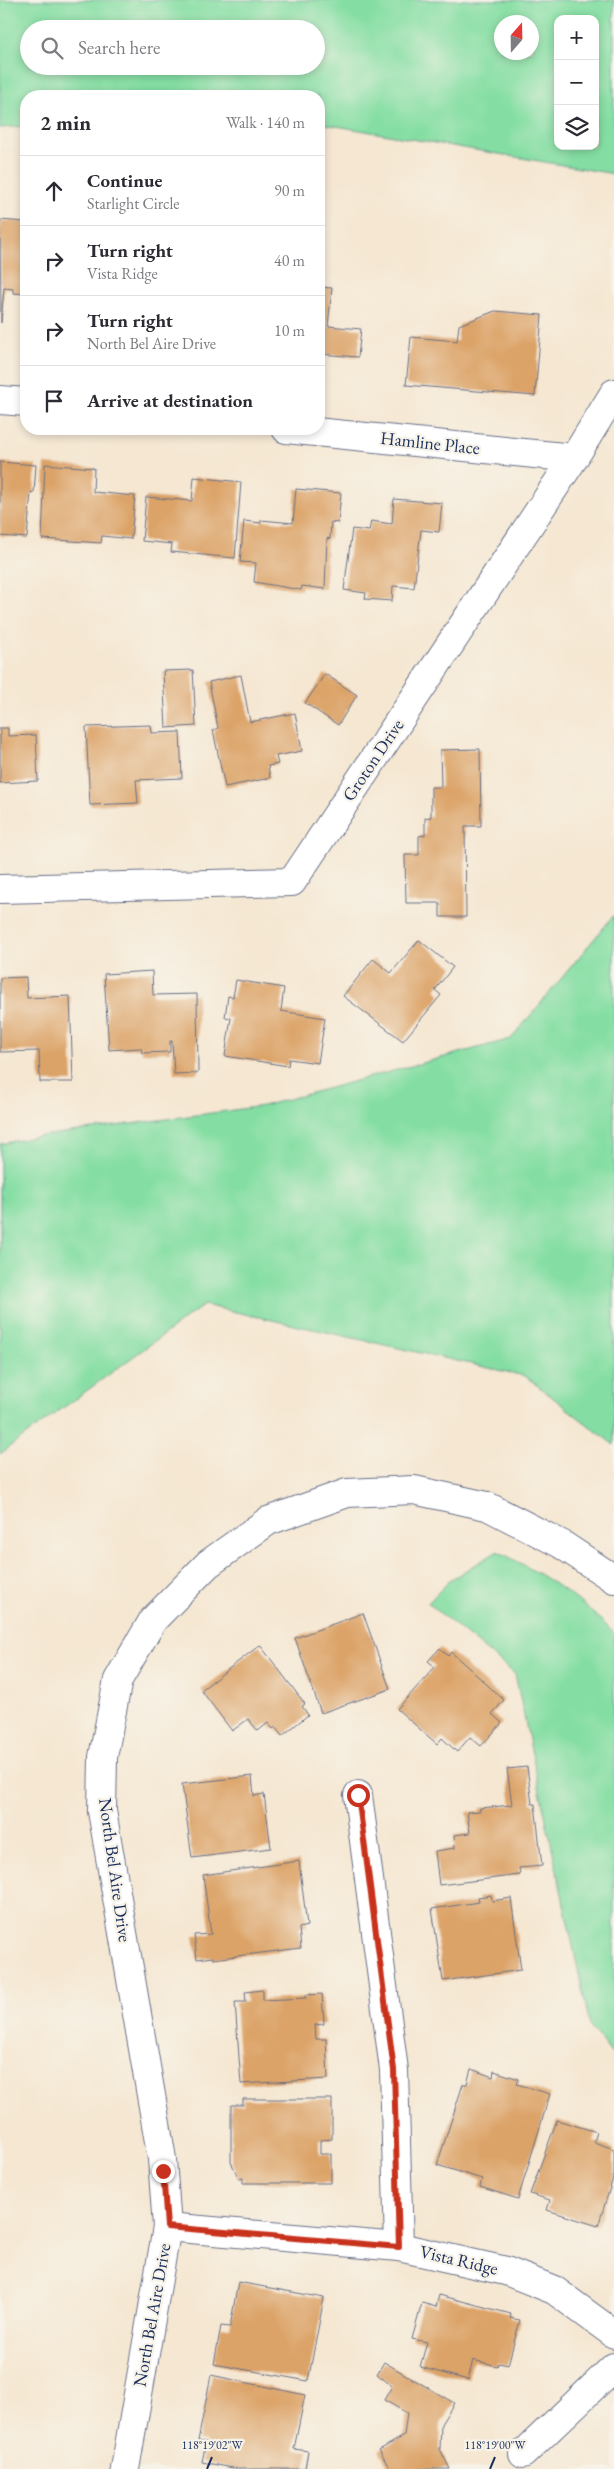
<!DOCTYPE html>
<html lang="en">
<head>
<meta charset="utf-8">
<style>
  :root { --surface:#fff; --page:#f2f2f3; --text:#2b2b33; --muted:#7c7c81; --line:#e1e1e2 }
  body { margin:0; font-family:"EB Garamond",serif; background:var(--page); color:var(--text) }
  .controls { position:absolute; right:15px; top:15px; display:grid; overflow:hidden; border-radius:10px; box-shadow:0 2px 8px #0003 }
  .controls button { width:45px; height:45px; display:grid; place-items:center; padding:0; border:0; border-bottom:1px solid var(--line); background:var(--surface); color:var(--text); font:25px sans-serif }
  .compass { position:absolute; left:494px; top:15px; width:45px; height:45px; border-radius:50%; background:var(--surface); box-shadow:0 2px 8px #0003; rotate:20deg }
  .stop { position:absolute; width:15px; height:15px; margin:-11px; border:4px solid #c8321e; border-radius:50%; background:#fff }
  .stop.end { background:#c8321e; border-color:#fff; box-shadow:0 1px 5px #0008 }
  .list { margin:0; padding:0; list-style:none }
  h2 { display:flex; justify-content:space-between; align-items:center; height:65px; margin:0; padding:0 20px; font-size:21px }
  h2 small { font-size:16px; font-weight:400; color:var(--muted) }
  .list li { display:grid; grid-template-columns:32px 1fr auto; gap:15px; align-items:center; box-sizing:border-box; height:70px; padding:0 20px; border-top:1px solid var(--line) }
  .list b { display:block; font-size:19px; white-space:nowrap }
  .list p { margin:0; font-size:16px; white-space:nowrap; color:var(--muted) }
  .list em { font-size:16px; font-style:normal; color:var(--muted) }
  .icon { flex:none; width:28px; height:28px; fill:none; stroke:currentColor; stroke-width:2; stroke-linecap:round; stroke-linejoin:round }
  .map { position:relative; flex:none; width:614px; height:2469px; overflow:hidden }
  .search { position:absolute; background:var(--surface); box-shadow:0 2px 8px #0003; left:20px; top:20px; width:305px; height:55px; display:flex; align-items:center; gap:12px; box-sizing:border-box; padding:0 18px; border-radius:28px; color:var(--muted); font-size:19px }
  .panel { position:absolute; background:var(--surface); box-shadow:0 2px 8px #0003; left:20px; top:90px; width:305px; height:345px; border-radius:20px }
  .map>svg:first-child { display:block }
  .green { fill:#84dea3; stroke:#508680; fill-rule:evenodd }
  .building { fill:#dca368 }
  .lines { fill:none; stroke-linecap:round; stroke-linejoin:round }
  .street-casing { stroke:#676f87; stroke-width:30 }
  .street { stroke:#fff; stroke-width:28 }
  .route { stroke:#c8321e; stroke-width:6 }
  .ticks { fill:none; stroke:#1b2f5e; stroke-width:2 }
  .labels { text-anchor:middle; stroke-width:4.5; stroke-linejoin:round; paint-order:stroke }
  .street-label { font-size:18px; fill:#1b2f5e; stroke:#f7f3e8 }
  .ticks-label { font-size:12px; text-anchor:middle; fill:#1b2f5e; stroke:#f7f3e8; stroke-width:4.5; stroke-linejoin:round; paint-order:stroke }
</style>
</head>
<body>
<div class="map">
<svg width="614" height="2469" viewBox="0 0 614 2469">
  <rect width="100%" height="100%" fill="#f7f3e8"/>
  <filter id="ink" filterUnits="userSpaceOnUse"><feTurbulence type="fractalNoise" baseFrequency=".02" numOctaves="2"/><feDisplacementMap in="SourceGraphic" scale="10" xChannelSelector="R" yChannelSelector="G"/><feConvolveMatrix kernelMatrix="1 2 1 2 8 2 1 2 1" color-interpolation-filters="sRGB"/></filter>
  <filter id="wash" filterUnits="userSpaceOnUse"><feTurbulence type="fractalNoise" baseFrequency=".0096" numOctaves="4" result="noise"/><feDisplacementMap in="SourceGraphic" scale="20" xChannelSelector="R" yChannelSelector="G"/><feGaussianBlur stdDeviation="1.12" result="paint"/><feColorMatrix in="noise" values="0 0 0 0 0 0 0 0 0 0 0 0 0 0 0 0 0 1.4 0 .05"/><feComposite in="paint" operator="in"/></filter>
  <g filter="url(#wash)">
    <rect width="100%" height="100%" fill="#f5e7d2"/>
    <g class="green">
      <path d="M0 0H614V174L319 123V96H26V126L0 128ZM558 19H595V146H558ZM502 22H532V52H502ZM29 29H316V66H29Z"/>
      <polygon points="614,915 614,1445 525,1376 204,1305 0,1454 0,1144 34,1137 263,1106 511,1039"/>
      <path d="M498 1551C545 1576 576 1595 614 1633V2057L590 2026 515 1674 428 1603 450 1580Z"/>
    </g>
    <g id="blocks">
      <g class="building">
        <polygon points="0,220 26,222 26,294 13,293 13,289 4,288 1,323"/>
        <polygon points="319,287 332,288 328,326 361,329 358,357 319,354"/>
        <polygon points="495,311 542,315 535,396 406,385 411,337 457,341 459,325"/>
        <polygon points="0,462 36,465 34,493 31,492 27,538 0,536"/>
        <polygon points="45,464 94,468 93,492 135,496 131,539 102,536 101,543 42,539"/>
        <polygon points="194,477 241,482 235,558 171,552 172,544 142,541 146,497 192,501"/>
        <polygon points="296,489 341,493 338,523 331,522 330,539 327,538 325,589 302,586 301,590 254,582 256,563 240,562 244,521 261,523 261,520 293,523"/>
        <polygon points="394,499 442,503 439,532 421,530 414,588 393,586 392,601 365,599 366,593 344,590 352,529 369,531 371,521 392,524"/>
        <polygon points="193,670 196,726 166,728 163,671"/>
        <polygon points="325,674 357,695 338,725 305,703"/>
        <polygon points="241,675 250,722 295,713 302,751 276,756 278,764 268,766 270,778 225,787 213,730 218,728 209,682"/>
        <polygon points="151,725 152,733 180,732 182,778 136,780 138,803 90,805 86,727"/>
        <polygon points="0,728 8,728 8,736 36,735 38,781 0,783"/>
        <polygon points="480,749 481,826 465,826 466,917 440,917 440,903 406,903 405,855 419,855 419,836 425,835 425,818 431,817 431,787 441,787 440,750"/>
        <polygon points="419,940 453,967 435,990 441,995 403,1041 343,996 373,959 391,973"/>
        <polygon points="152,971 153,995 197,994 198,1073 174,1074 172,1041 170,1041 170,1052 142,1053 141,1048 109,1050 104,974"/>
        <polygon points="26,977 27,998 70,996 73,1082 40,1082 39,1051 0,1052 0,978"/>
        <polygon points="236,980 284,988 281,1011 325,1018 318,1063 289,1059 288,1066 225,1056 231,1018 225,1017 228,996 233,997"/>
        <polygon points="363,1613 390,1689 321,1713 295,1638"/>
        <polygon points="260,1645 305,1704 302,1706 308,1715 282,1736 275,1727 273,1729 268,1723 258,1731 248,1719 232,1731 201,1690"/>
        <polygon points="440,1648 448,1656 451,1652 504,1700 492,1714 502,1723 481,1746 470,1737 457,1752 442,1738 437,1744 397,1709 435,1667 428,1661"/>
        <polygon points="527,1767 532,1804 535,1804 542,1866 519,1868 520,1875 439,1885 435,1851 455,1848 454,1835 470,1833 467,1812 480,1811 480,1808 512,1805 507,1769"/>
        <polygon points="252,1776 254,1796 264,1794 271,1848 192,1858 182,1784"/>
        <polygon points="299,1861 307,1926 299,1928 301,1948 213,1959 213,1957 197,1959 194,1935 211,1934 203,1875"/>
        <polygon points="491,1895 492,1901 511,1898 521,1970 443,1981 432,1909 479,1902 478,1897"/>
        <polygon points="263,1990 263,2000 306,1998 306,1995 322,1994 324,2024 315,2025 316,2039 326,2039 328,2079 241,2084 235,2002 246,2002 245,1992"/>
        <polygon points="471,2069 493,2077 494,2071 519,2079 517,2084 550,2094 518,2199 480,2187 482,2179 437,2165 463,2084 467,2084"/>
        <polygon points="243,2099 332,2099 332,2139 320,2140 320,2154 331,2154 331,2183 243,2183 243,2178 239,2179 231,2162 231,2105 243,2105"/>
        <polygon points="557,2120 597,2132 594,2142 614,2149 614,2175 598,2226 547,2210 550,2200 530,2194"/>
        <polygon points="238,2282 324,2298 308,2381 214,2364 221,2326 230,2327"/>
        <polygon points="439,2295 511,2314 510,2318 520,2320 508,2365 499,2363 497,2366 473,2360 468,2380 420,2367 427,2342 412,2339 422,2303 436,2307"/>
        <polygon points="384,2362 454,2403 441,2424 440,2449 450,2469 390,2469 379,2450 404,2436 407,2413 384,2400 392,2386 377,2374"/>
        <polygon points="211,2375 305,2395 294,2449 308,2451 305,2469 238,2469 202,2462 206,2442 198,2441"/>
      </g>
    </g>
  </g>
  <g filter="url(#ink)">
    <use href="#blocks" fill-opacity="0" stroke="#676f87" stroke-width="1"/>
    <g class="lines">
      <g class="street-casing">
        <g id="street">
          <polyline points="0,400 26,402"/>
          <polyline points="286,429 574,458"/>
          <polyline points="0,889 292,882 574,458 614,393"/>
          <polyline points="358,1795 394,2070 399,2247"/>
          <polyline points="167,2227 399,2247 506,2271 554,2290 614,2334"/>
          <polyline points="523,2454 614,2367"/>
          <polyline points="125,2469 167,2227 162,2159 102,1811 103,1757 118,1680 153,1620 208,1564 268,1521 347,1493 414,1490 487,1506 561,1544 614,1579"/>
        </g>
      </g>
      <use href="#street" class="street"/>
    </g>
  </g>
  <g class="lines" filter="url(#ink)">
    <polyline class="route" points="163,2171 167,2227 399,2247 394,2070 358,1795"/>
  </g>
  <path class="ticks" d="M207 2469 212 2457M490 2469 495 2457"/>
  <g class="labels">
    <g class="street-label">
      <text transform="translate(430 443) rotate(6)" y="6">Hamline Place</text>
      <text transform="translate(373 760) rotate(-56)" y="6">Groton Drive</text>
      <text transform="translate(115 1870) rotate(82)" y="6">North Bel Aire Drive</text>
      <text transform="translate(459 2260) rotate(13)" y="6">Vista Ridge</text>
      <text transform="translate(152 2315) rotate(-80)" y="6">North Bel Aire Drive</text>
    </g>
  </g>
  <g class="ticks-label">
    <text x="212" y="2449">118°19'02"W</text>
    <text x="495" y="2449">118°19'00"W</text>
  </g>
</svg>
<div class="controls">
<button>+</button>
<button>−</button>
<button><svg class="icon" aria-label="layers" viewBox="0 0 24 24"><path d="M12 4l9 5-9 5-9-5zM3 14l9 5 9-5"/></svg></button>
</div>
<svg class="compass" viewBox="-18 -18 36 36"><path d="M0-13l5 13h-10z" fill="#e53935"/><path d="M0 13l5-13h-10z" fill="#7c7c81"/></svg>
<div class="stop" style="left:358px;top:1795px"></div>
<div class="stop end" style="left:163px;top:2171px"></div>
<div class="search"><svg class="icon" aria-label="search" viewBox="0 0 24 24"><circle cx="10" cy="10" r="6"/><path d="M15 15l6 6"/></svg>Search here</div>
<section class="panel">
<h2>2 min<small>Walk · 140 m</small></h2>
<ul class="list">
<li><svg class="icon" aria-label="ahead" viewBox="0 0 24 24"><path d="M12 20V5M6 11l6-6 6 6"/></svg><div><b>Continue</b><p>Starlight Circle</p></div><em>90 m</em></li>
<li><svg class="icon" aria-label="right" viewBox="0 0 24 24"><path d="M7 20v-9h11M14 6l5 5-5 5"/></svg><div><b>Turn right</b><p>Vista Ridge</p></div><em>40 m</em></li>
<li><svg class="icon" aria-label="right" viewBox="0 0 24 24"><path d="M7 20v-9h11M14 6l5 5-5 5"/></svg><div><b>Turn right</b><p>North Bel Aire Drive</p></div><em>10 m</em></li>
<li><svg class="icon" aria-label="arrive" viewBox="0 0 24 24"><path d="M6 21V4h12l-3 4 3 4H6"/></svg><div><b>Arrive at destination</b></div></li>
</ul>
</section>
</div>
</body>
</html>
